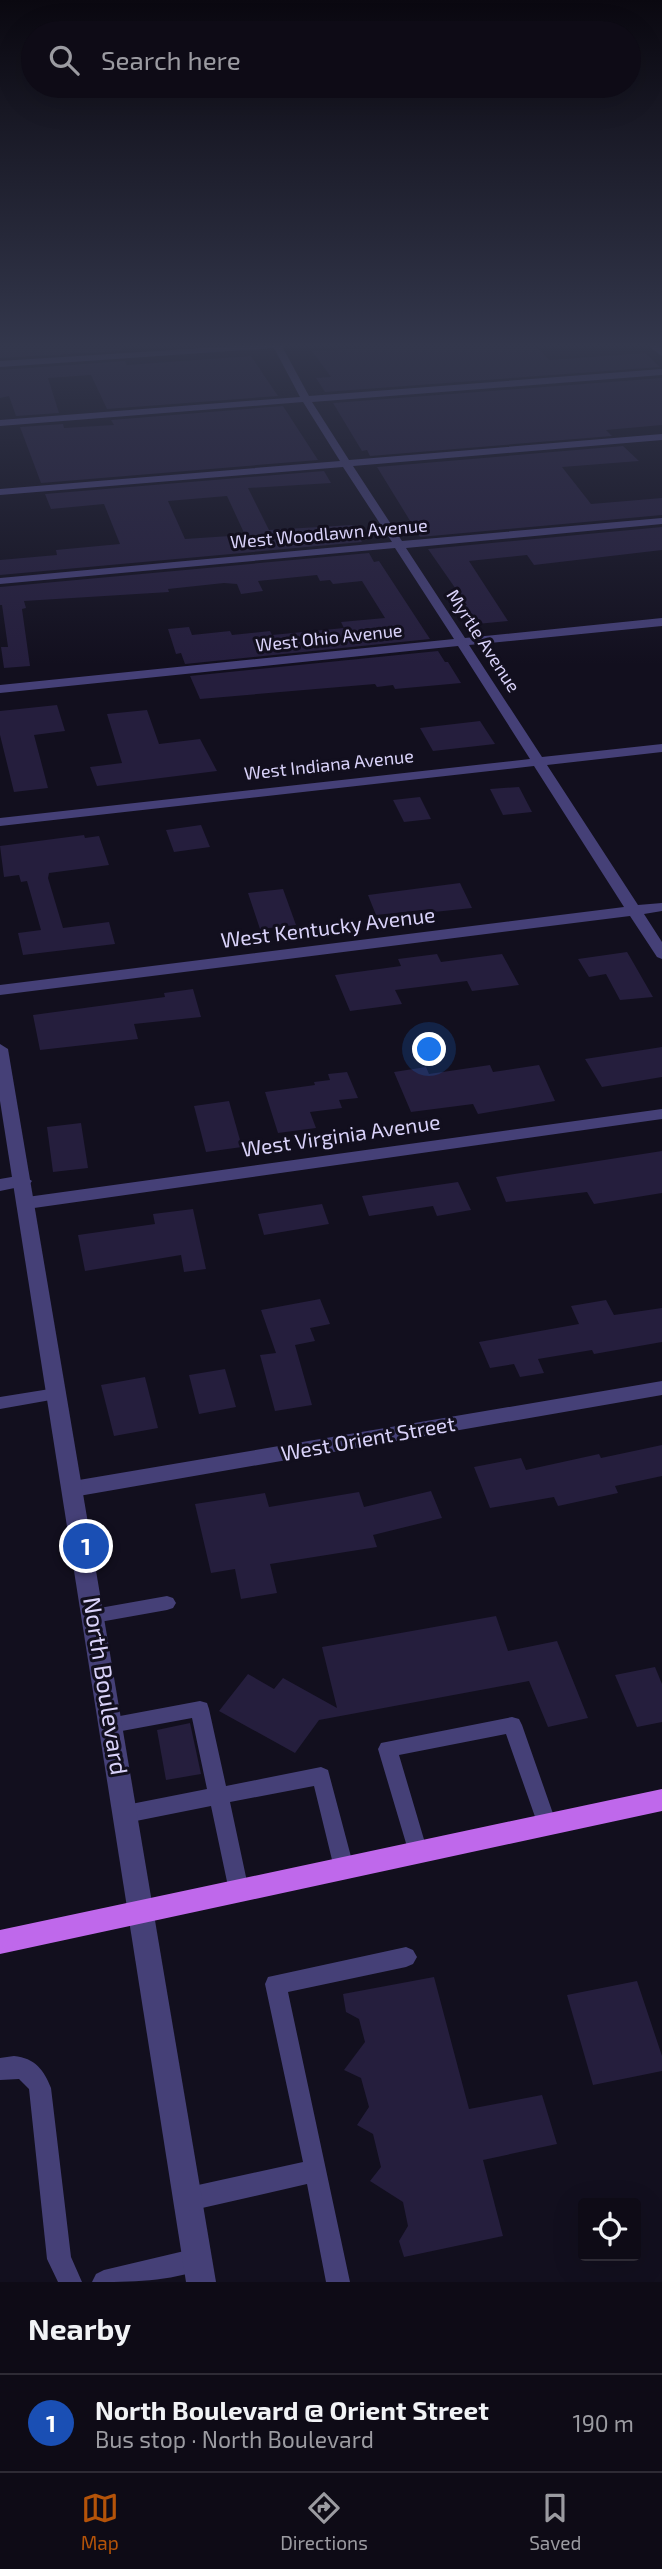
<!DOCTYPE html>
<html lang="en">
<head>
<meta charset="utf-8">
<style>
  :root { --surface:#0e0b16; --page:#17141f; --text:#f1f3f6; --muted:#9b9ba1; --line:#2e2b35; --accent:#b45309 }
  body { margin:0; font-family:"Exo 2",sans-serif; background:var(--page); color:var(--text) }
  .controls { position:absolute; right:21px; bottom:21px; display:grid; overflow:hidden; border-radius:7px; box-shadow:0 7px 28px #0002 }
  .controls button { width:63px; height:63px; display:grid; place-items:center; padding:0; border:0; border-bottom:2px solid var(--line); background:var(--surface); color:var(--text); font:35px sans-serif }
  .you { position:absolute; left:430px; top:1050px; width:24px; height:24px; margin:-18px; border:5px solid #fff; border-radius:50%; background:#1a73e8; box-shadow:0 0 0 10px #1a73e833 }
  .badge { display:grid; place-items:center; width:46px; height:46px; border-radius:50%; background:var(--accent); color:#fff; font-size:23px; font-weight:700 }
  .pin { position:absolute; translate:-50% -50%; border:4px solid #fff; box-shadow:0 2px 7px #0006 }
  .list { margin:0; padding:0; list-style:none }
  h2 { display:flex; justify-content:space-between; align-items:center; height:91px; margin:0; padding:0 28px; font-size:30px }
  h2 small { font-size:23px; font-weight:400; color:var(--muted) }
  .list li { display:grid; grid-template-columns:46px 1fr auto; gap:21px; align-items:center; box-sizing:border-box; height:98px; padding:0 28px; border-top:2px solid var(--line) }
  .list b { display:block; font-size:26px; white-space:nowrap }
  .list p { margin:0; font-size:23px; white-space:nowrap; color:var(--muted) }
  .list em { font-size:23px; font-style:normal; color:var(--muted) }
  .icon { flex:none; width:38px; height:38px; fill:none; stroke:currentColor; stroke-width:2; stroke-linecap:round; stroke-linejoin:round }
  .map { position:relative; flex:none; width:662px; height:2282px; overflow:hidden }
  .search { position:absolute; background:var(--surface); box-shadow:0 7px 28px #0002; left:21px; right:21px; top:21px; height:77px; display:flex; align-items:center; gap:18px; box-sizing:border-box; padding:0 24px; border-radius:38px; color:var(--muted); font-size:26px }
  .sheet { height:189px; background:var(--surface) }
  nav { display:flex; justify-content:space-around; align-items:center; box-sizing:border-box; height:98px; border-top:2px solid var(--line); background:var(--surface); font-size:19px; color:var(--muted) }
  nav a { display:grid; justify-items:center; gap:4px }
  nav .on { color:var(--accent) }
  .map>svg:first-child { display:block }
  .building { fill:#251e3d; fill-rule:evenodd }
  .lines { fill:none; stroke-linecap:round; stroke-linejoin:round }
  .service { fill:#454077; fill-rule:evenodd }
  .minor { fill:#454077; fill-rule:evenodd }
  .tertiary { fill:#454077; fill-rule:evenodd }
  .primary { fill:#bf68eb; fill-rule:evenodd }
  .labels { text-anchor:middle; stroke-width:6; stroke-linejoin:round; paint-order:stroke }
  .far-street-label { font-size:18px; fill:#d9d2f9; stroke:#120f1e }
  .street-label { font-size:21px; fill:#d9d2f9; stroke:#120f1e }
  .near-street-label { font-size:24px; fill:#d9d2f9; stroke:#120f1e }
</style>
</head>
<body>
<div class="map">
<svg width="662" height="2282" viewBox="0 0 662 2282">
  <rect width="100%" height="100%" fill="#120f1e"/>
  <g class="building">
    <polygon points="21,345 120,345 122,351 0,358 0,346"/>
    <polygon points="410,345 534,345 550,360 645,353 660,367 325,392 316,378 331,377 312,351"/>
    <polygon points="251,356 278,396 107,409 91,375 48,378 59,413 16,416 9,396 0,398 0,370 125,361 127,365"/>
    <polygon points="662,378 662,425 606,430 612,436 370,456 367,450 362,451 333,403"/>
    <polygon points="283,406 318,460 41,483 20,427 63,424 64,428 114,425 111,420"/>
    <polygon points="623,446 639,461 562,467 591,504 662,498 662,515 420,537 377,467"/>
    <path d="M324 471 331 483 248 488 269 530 352 525 362 542 0 575V560L57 555 56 550 120 544 104 504 51 509 45 494ZM227 496 245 535 185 539 168 501Z"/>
    <polygon points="662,527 662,550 534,565 527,555 469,561 508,621 477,624 465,605 467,605 428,549"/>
    <polygon points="369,553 374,562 379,561 430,639 185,664 181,653 176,654 168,629 189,627 192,635 230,631 232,635 270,631 272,635 344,628 341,622 385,618 362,581 333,584 330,580 320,581 317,575 258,581 263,591 241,594 237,584 224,583 168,589 169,592 24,601 26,608 22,609 30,666 4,668 1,647 8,647 2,605 0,605 0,587"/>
    <polygon points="438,651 445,662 448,662 461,683 395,689 393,685 377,687 375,684 200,699 190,676"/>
    <polygon points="57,705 65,731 34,735 48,788 14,792 0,735 0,711"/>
    <polygon points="147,710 159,744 200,739 217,771 97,786 90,767 122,763 107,714"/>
    <polygon points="480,721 495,744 433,751 420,728"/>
    <polygon points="519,787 532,812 503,815 490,789"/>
    <polygon points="420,797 431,819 404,822 393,800"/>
    <polygon points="201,825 210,847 174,852 166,830"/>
    <polygon points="84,835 85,838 99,836 109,865 49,873 48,878 63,928 109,922 115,944 23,955 18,933 41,930 27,881 21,882 19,875 4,877 0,846"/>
    <polygon points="460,883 472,908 434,912 432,909 376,915 368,895"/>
    <polygon points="283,889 296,925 260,929 248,893"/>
    <polygon points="627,952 630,957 653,997 620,1000 606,974 589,977 578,959"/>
    <polygon points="437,954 441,962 502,954 519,985 472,991 467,981 395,990 402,1004 350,1011 335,975 401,966 398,959"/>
    <polygon points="193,989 201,1017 134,1024 138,1039 40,1050 33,1015 165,997 164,993"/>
    <polygon points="662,1047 662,1077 602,1087 585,1059"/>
    <polygon points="490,1065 493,1072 539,1065 555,1101 478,1114 473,1104 411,1112 394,1072 426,1067 429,1074"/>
    <polygon points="347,1072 358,1098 339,1100 342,1108 310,1112 316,1128 278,1133 265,1092 315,1085 314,1082 330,1080 328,1074"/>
    <polygon points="229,1101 242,1147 206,1152 194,1106"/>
    <polygon points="81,1123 88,1168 53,1172 47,1127"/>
    <polygon points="662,1151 662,1193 594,1204 587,1192 506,1202 496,1177"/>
    <polygon points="458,1182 471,1210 437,1216 433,1206 369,1216 362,1196"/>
    <polygon points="322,1204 329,1224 264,1235 258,1214"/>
    <polygon points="193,1209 206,1269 184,1272 181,1255 85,1271 78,1235 155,1224 153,1214"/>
    <polygon points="320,1299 330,1324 310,1328 315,1341 295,1345 312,1405 275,1411 260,1355 276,1353 261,1310"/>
    <polygon points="606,1300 614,1315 662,1308 662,1342 594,1354 592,1350 538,1359 544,1373 520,1377 514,1364 490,1368 479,1342 579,1324 571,1306"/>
    <polygon points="225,1369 236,1407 199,1414 189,1375"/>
    <polygon points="145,1377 158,1428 114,1436 101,1385"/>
    <polygon points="662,1445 662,1476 615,1486 618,1493 558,1506 554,1497 490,1508 474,1467 521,1458 526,1470 599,1454 601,1458"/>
    <polygon points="431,1491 442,1518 373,1535 377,1547 270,1564 277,1593 241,1599 235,1569 211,1573 195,1504 265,1493 269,1507 359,1492 364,1507"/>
    <polygon points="496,1616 508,1651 557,1641 588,1718 548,1727 529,1681 319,1720 295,1753 219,1711 248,1674 274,1689 283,1678 337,1708 322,1647"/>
    <polygon points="655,1667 662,1684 662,1722 637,1727 615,1675"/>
    <polygon points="190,1723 201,1774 166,1780 157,1730"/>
    <polygon points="434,1977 469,2109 542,2095 557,2144 483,2160 503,2236 404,2257 399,2241 408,2226 403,2202 370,2181 381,2167 373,2134 357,2125 369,2107 361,2078 344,2070 365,2042 359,2019 346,2012 343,1994"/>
    <polygon points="637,1981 662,2056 662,2071 593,2085 567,1995"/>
  </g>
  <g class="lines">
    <g class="service">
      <polygon points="56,1388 62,1390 64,1394 62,1398 0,1409 0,1397"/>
      <polygon points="167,1596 173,1598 176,1603 173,1608 167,1610 94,1623 88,1621 85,1616 88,1611 94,1609"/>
      <polygon points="200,1701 207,1703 209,1709 226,1786 321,1767 328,1770 354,1868 351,1875 344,1877 337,1875 334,1868 314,1786 230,1802 249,1891 246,1898 239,1901 232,1898 229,1891 211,1806 126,1823 119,1820 116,1814 119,1808 126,1805 207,1789 192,1718 111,1733 104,1731 101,1725 104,1719"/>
      <polygon points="512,1717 519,1719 522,1725 557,1825 554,1831 547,1834 540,1831 506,1734 399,1755 428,1853 425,1860 418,1862 411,1860 378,1749 381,1743"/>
      <polygon points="406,1947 413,1950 417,1957 413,1964 406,1967 288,1992 350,2282 326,2282 307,2184 189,2211 181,2207 177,2199 181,2191 189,2187 303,2162 265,1984 268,1977"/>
      <path d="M14 2056C35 2058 44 2070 51 2088L71 2257 82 2282H58L47 2259 29 2089 19 2079 0 2080V2058Z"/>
      <path d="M197 2248 205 2252 209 2260 205 2268C169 2282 131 2282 92 2282L96 2274 104 2270Z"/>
    </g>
    <g class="minor">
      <polygon points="250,345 287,345 283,348 309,396 662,369 662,375 312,402 349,460 662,434 662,440 353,466 402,541 662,518 662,524 406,548 465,638 662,618 662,626 469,645 542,757 662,744 662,752 547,765 638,905 662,903 662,911 644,914 662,942 662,959 657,957 630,916 0,995 0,985 624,907 534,766 0,826 0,818 530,759 458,646 0,693 0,685 454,639 395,548 0,584 0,578 392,542 343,467 0,495 0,489 340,461 303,402 0,426 0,420 300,397 274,348 0,367 0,361"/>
      <polygon points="647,345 656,345 662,349 662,356"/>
      <polygon points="662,1109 662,1119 27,1209 18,1203 27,1197"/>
      <polygon points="23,1175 32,1181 29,1185 0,1191 0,1179"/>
      <polygon points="662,1381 662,1395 73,1497 65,1495 62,1489 65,1483 73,1481"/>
    </g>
    <polygon class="tertiary" points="0,1044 8,1049 216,2282 186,2282 0,1101"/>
    <polygon class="primary" points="662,1789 662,1811 0,1954 0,1930"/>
  </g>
  <linearGradient id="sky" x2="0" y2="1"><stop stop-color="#0a0810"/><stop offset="0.52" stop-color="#33374c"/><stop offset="1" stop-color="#33374c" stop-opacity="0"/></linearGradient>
  <rect width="662" height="664" fill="url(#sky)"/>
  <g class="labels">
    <g class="far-street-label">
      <text transform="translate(329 534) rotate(-5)" y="6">West Woodlawn Avenue</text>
      <text transform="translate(329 638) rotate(-6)" y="6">West Ohio Avenue</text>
      <text transform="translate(483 641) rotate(57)" y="6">Myrtle Avenue</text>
      <text transform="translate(329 765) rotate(-6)" y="6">West Indiana Avenue</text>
    </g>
    <g class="street-label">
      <text transform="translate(328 928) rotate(-7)" y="7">West Kentucky Avenue</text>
      <text transform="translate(341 1136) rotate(-8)" y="7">West Virginia Avenue</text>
      <text transform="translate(368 1439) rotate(-10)" y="7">West Orient Street</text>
    </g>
    <g class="near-street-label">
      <text transform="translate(105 1686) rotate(81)" y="8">North Boulevard</text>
    </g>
  </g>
</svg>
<div class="controls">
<button><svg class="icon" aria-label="locate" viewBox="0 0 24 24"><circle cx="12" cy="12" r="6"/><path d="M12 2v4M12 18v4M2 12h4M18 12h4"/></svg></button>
</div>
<div class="you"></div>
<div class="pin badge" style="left:86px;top:1546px;background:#1a4fb4">1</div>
<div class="search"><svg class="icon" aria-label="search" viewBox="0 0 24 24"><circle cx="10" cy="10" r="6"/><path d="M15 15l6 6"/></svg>Search here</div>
</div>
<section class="sheet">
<h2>Nearby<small></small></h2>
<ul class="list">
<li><span class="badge" style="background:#1a4fb4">1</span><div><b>North Boulevard @ Orient Street</b><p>Bus stop · North Boulevard</p></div><em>190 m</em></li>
</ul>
</section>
<nav>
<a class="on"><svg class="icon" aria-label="map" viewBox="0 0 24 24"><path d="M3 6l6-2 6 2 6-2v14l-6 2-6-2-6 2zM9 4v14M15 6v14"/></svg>Map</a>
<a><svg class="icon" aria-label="directions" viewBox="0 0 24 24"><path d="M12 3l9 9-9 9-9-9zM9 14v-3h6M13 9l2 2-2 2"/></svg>Directions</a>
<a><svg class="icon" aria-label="saved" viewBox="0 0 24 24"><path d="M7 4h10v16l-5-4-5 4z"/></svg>Saved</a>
</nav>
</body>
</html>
